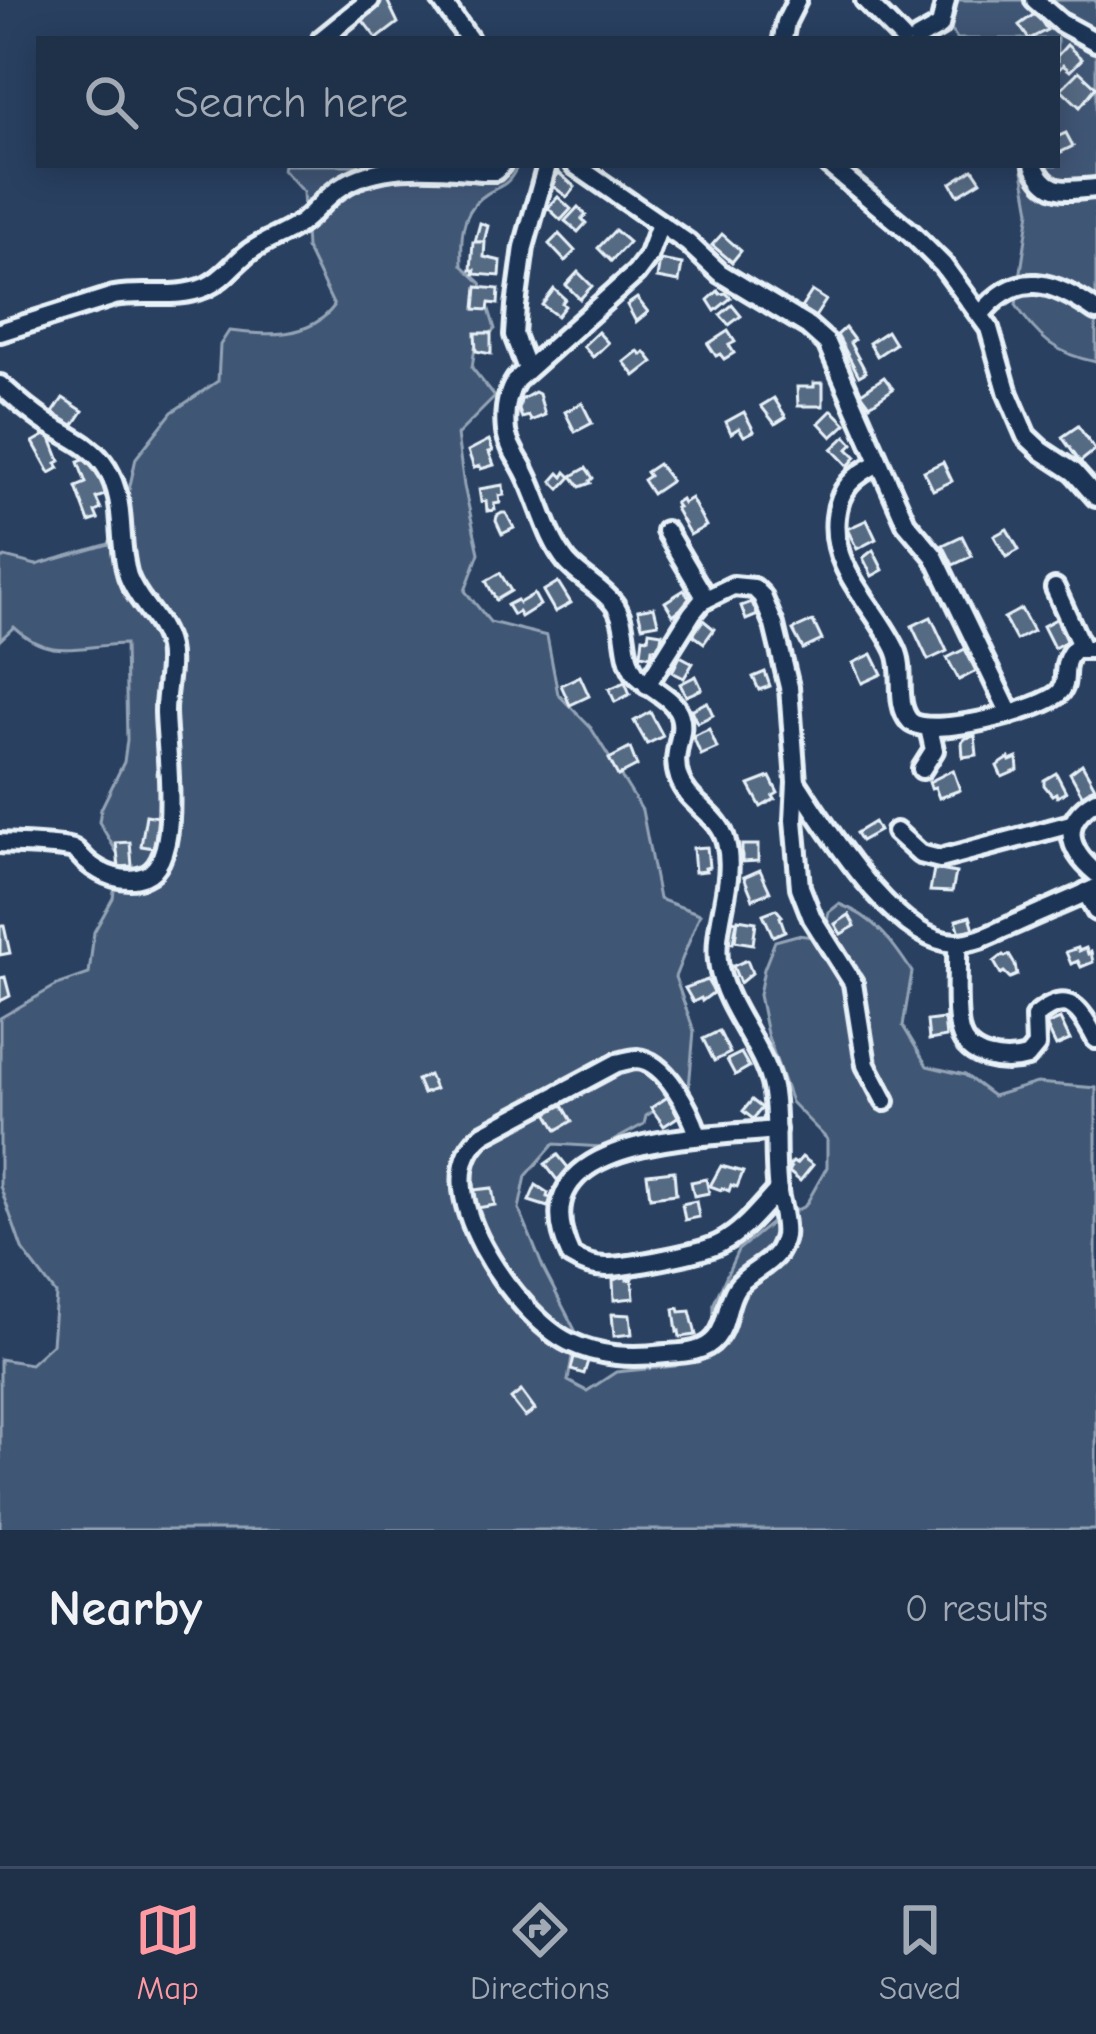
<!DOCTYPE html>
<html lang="en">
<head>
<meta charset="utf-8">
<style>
  :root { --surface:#1f3049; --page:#2c3c53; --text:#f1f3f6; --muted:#a1a9b4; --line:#3c4b61; --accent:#ff9aa2 }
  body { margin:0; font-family:"Comic Neue",sans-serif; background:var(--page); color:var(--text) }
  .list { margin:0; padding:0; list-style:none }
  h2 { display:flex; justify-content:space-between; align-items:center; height:156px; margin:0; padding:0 48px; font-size:51px }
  h2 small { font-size:39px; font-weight:400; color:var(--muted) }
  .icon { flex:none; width:66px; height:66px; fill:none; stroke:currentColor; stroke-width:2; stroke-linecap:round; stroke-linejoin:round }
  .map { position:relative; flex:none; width:1096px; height:1530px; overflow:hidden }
  .search { position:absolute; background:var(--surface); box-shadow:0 6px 30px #0003; left:36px; right:36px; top:36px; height:132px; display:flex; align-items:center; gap:30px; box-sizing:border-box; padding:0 42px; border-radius:0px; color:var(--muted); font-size:45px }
  .sheet { height:336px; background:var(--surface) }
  nav { display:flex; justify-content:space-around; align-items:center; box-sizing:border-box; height:168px; border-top:3px solid var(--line); background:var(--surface); font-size:33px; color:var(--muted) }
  nav a { display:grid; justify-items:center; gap:6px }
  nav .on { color:var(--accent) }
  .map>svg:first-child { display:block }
  .green { fill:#415774; stroke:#94a4b6; stroke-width:3 }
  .building { fill:#556a83; stroke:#e8f1f8; stroke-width:3 }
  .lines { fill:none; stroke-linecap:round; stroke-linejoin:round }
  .street-casing { stroke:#e8f1f8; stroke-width:26 }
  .street { stroke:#1d3557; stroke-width:16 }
</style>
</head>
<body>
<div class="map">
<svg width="1096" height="1530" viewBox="0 0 1096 1530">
  <rect width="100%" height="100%" fill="#294061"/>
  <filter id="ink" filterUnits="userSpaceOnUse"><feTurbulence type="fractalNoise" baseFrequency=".00833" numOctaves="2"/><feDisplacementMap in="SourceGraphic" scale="24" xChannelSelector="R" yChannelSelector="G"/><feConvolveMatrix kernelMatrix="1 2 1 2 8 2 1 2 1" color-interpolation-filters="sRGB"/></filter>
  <g filter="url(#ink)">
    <g class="green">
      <path d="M934 0H1096V362C1056 354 1038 338 1016 305L1030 211 1022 165H1057V39H957Z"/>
      <path d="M283 165H518C506 191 499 183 481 198 460 215 461 241 462 265L481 283 495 329 475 347 472 368 495 397 457 435 464 486 479 553 465 591 490 622 547 636 558 694 591 728 642 810 659 899 700 914 675 977 694 1031 689 1088 646 1116 644 1124 602 1147 554 1144 526 1176 519 1209 544 1270 576 1332 568 1381 587 1391 616 1372 675 1366 713 1350 714 1303 738 1250 775 1220 805 1206 827 1167V1139L791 1102 767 1034 759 995 764 969 775 941 797 935 814 937 825 930 829 912 839 904C874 917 892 941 912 972L903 1026 927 1066 965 1075 993 1096 1037 1083 1096 1088V1530H0V1359L30 1364 52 1344 56 1294 22 1249 0 1186V1018L57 985 89 974 94 932 113 898 119 856 99 822 101 809 124 762 127 740 125 644C80 645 50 662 14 627L0 640V560L5 557 36 565 109 544 129 490 136 458 172 412 218 381 220 345 229 331C266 335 309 340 334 306L306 248 303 192 282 169Z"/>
    </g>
    <g class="building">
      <polygon points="380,0 387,0 398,23 377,39 360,17 365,14 363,11"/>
      <polygon points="1036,13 1047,30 1029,39 1019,25"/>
      <polygon points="1067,45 1082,59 1070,71 1063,65 1059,69 1057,68 1057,56"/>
      <polygon points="1079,71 1096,87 1080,107 1061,89"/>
      <polygon points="1066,133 1073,146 1057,154 1057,137"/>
      <polygon points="973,169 981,181 958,195 951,183"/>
      <polygon points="559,173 575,187 567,197 550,184"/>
      <polygon points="558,197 571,209 561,220 548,208"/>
      <polygon points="578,207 586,215 582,219 586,223 578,232 565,221"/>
      <polygon points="480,223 488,226 484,242 475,242"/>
      <polygon points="615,230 629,242 611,261 598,248"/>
      <polygon points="559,234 575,251 565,261 549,244"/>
      <polygon points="722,234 741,251 732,262 712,245"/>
      <polygon points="473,242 485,242 484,257 501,261 500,276 474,274 475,270 471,270"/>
      <polygon points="660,260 682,264 679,282 657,278"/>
      <polygon points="578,272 592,286 580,299 566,285"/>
      <polygon points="477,287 499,289 498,304 489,303 488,310 475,309"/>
      <polygon points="554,289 565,299 562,303 565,306 557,316 542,305"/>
      <polygon points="718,291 720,294 726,293 731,298 715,311 708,300"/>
      <polygon points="812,291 826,300 815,317 801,308"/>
      <polygon points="637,298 648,312 636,322 627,305"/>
      <polygon points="732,305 741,316 729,325 720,315"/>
      <polygon points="845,328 854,340 850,343 866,372 859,376 837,335"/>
      <polygon points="728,331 735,342 729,345 734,353 724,359 720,354 716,356 708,344"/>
      <polygon points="887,331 895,344 877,356 869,343"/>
      <polygon points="598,332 608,343 593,357 583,346"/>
      <polygon points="475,333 491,333 491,354 476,351"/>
      <polygon points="638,351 642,355 645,352 653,362 635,376 624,362"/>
      <polygon points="884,377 893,389 870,405 861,393"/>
      <polygon points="814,383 823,383 823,406 798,406 797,387 814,387"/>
      <polygon points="535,392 539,394 545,415 531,421 529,416 522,418 519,410 521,400"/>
      <polygon points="63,398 83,411 73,426 53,413"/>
      <polygon points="774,398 786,417 775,424 761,406"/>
      <polygon points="582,403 592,423 575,432 565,412"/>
      <polygon points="832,410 846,424 832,437 819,423"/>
      <polygon points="744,412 754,431 744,436 739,428 731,433 726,422"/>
      <polygon points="1078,426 1095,450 1080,462 1062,437"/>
      <polygon points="49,433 60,461 56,463 59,468 50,473 33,442"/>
      <polygon points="846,436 853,444 848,449 856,457 848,466 832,449"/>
      <polygon points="489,440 493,451 489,452 494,465 481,469 480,466 474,468 468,451"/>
      <polygon points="91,457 97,475 102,473 110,493 96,498 101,509 95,512 98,519 89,522 76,487 86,483 78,462"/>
      <polygon points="943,462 952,481 933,490 924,471"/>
      <polygon points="658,464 671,481 652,494 643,480 649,476 646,472"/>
      <polygon points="586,468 593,478 590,481 591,483 580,487 572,476"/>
      <polygon points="566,472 571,477 560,489 552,481 559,473 563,477"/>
      <polygon points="503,485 504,495 499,496 500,503 494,504 495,510 487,511 486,501 481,502 479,489"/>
      <polygon points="691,498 706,526 690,535 675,508 678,507 675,503 681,499 683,503"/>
      <polygon points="502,513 506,513 514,528 502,534 496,521 497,516"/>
      <polygon points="867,520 876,539 857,549 847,529"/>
      <polygon points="1007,529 1019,550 1006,557 994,536"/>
      <polygon points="962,536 972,556 953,565 943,545"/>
      <polygon points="873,550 883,570 872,576 863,558"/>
      <polygon points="500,573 511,591 496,600 486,581"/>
      <polygon points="558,582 571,603 555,612 543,591"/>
      <polygon points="684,590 691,601 673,615 665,602"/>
      <polygon points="534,594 540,605 521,617 518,612 513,615 507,605 517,600 519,603"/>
      <polygon points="752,602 758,615 746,620 741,606"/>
      <polygon points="654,607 658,623 642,626 638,610"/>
      <polygon points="1021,609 1033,631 1016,640 1004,618"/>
      <polygon points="931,617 947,651 928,660 912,626"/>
      <polygon points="1060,617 1072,638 1054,648 1043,626"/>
      <polygon points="703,620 714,629 704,643 693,635"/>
      <polygon points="813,621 822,640 803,649 793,630"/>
      <polygon points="649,631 662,633 660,648 652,648 651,656 641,654 643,637 648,638"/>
      <polygon points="965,649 976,671 959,680 947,658"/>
      <polygon points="872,654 882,674 862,683 853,663"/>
      <polygon points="680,656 693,663 684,678 672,672"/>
      <polygon points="765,672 770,686 759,690 753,677"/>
      <polygon points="580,676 589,696 570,705 561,685"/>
      <polygon points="696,676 702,689 686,696 680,684"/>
      <polygon points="625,682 630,694 615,702 609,689"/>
      <polygon points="707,702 713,715 697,723 691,710"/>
      <polygon points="650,712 663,736 647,744 634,721"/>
      <polygon points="709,729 717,748 701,755 693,736"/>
      <polygon points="975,736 977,755 963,757 962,742 966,738"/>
      <polygon points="630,748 637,766 618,776 609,759"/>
      <polygon points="1009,758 1010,761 1017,758 1018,770 1002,777 997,766"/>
      <polygon points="1082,764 1095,787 1090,789 1092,793 1084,798 1070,773"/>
      <polygon points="953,770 960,790 939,798 935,787 931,788 929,782"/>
      <polygon points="1056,773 1066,792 1057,797 1056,793 1052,795 1044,785 1044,780"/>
      <polygon points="770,777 778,793 773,796 775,799 761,807 749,785"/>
      <polygon points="146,815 159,817 154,848 141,846"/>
      <polygon points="874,822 879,831 861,841 856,833"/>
      <polygon points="130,842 132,866 119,867 116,843"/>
      <polygon points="742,845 758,845 758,861 742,862"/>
      <polygon points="707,847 709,867 705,868 706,871 695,872 693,848"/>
      <polygon points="934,869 956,873 952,892 930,891"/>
      <polygon points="760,870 770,892 753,899 744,877"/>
      <polygon points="776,909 782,916 780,917 785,931 773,936 763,914"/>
      <polygon points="849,915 855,926 841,934 835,924"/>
      <polygon points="970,916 974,929 960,933 956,920"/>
      <polygon points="738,919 756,922 753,944 735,941"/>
      <polygon points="731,920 737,921 733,943 727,942"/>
      <polygon points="0,926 4,926 10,953 0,955"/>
      <polygon points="1078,948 1079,951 1086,948 1088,954 1091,952 1093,962 1081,967 1078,961 1071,964 1066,952"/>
      <polygon points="1003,955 1005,957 1009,955 1015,965 1017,975 1010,978 1004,972 1001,974 994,962"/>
      <polygon points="747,960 752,973 740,983 733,966"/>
      <polygon points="5,977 10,996 0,1001 0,978"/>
      <polygon points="707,980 714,992 702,1001 701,998 693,1002 685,988"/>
      <polygon points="944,1019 946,1037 929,1040 927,1021"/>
      <polygon points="1060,1019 1070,1040 1056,1046 1046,1025"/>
      <polygon points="719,1031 730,1053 714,1061 703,1039"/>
      <polygon points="741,1053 749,1067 735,1075 727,1060"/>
      <polygon points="429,1075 435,1089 423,1094 417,1080"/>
      <polygon points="669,1096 682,1114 664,1126 651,1108"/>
      <polygon points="752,1100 762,1108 753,1119 743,1111"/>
      <polygon points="561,1102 572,1121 557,1130 546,1111"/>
      <polygon points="558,1155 570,1170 557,1180 545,1164"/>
      <polygon points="802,1157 813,1165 800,1181 789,1172 791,1168 789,1166 793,1162 796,1164"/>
      <polygon points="721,1166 743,1172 737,1187 731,1185 729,1191 722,1188 721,1190 710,1186"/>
      <polygon points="674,1171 676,1194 650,1197 647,1174"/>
      <polygon points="706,1179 709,1193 694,1196 691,1182"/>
      <polygon points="536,1185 548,1193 547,1197 551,1198 548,1207 529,1201"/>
      <polygon points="492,1188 495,1205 477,1208 474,1190"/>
      <polygon points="696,1201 699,1217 685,1220 682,1204"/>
      <polygon points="627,1276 627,1280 632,1279 634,1298 614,1300 613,1280"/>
      <polygon points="679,1308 680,1312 690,1311 696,1335 680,1337 679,1331 677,1332 674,1309"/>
      <polygon points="612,1314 630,1315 632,1334 614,1336"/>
      <polygon points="574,1357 588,1361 584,1374 571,1370"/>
      <polygon points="521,1391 535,1410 525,1417 511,1399"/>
    </g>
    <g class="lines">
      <g class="street-casing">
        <g id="street">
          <polyline points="441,0 469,39"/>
          <polyline points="865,0 903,39"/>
          <polyline points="1035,0 1061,23 1096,42"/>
          <polyline points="322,39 370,0"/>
          <polyline points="783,39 786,22 797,0"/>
          <polyline points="917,39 940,26 946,0"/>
          <polyline points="575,165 688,243 720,273 808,326 827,343 906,523 934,556 1010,714"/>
          <polyline points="829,165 911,233 943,265 989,328 1008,394 1026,436 1042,451 1074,472 1096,497"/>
          <path d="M1034 165C1048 197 1066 190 1096 188"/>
          <path d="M660 224 648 257 636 273 516 380C506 395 504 413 506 432 509 448 518 458 525 472 540 501 546 536 567 562 581 578 602 588 614 604 629 624 621 653 635 673 647 688 675 697 680 716 686 736 670 752 679 778 688 805 720 814 726 842 737 883 711 927 719 968 728 1015 771 1053 774 1101 777 1131 774 1162 778 1192 780 1206 786 1222 784 1236 783 1242 780 1248 777 1253 766 1268 746 1273 736 1288 726 1303 728 1324 716 1338 704 1353 683 1353 666 1354 632 1358 600 1357 569 1342 517 1317 419 1182 484 1134L617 1063C623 1062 631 1059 637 1059 666 1061 690 1111 698 1135"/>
          <path d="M981 314C1018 268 1053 281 1096 311"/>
          <path d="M0 332 114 296C146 290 175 300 206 287 225 278 233 264 249 252 264 241 283 235 298 225 314 214 324 198 340 188 380 160 439 168 485 171H495L501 165"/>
          <polyline points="527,369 514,335 516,306 524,247 547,165"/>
          <path d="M0 385C16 399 32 414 50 425 72 438 94 447 107 469 127 502 117 540 128 576 137 602 162 619 168 647 172 667 165 690 165 711 165 746 184 860 145 876 125 884 102 875 86 861 85 860 75 849 73 849 63 845 14 844 0 843"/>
          <path d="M879 463C854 475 839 488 836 517 830 570 875 605 896 650 906 671 894 703 910 721 928 739 1042 711 1060 692 1070 681 1059 666 1074 649H1096"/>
          <polyline points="666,531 706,599"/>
          <polyline points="1055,588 1082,648"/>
          <polyline points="647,685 692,613 702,601 733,586 754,588 762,596 774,625 789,687 796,782 794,820 800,887 812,918 853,983 866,1065 885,1101"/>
          <polyline points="922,769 934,750 929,728"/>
          <path d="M796 782C826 827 896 944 957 943 979 943 999 930 1019 922 1045 910 1071 900 1096 888"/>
          <path d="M1096 800C1060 821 1067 849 1096 873"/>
          <polyline points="896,832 920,854 940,859 1071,824"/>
          <polyline points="1086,892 1096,911"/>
          <path d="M957 943C958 967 954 1010 960 1032 967 1059 1004 1064 1027 1057L1036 1046 1035 1017C1068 988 1080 1009 1096 1039"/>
          <path d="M776 1130C705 1138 513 1133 571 1256 582 1263 594 1267 607 1267 628 1267 703 1253 721 1243 744 1231 760 1209 778 1190"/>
        </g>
      </g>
      <use href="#street" class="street"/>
    </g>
  </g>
</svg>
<div class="search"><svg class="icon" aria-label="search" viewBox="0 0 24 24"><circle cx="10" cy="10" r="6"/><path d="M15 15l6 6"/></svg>Search here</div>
</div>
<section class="sheet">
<h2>Nearby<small>0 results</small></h2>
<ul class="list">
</ul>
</section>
<nav>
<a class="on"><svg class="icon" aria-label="map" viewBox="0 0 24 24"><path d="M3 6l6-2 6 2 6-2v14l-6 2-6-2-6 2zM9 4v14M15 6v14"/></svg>Map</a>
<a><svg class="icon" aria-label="directions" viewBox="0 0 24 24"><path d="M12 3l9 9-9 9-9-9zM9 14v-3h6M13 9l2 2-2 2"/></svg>Directions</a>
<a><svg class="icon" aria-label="saved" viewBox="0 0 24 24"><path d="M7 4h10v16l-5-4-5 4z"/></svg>Saved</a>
</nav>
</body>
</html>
